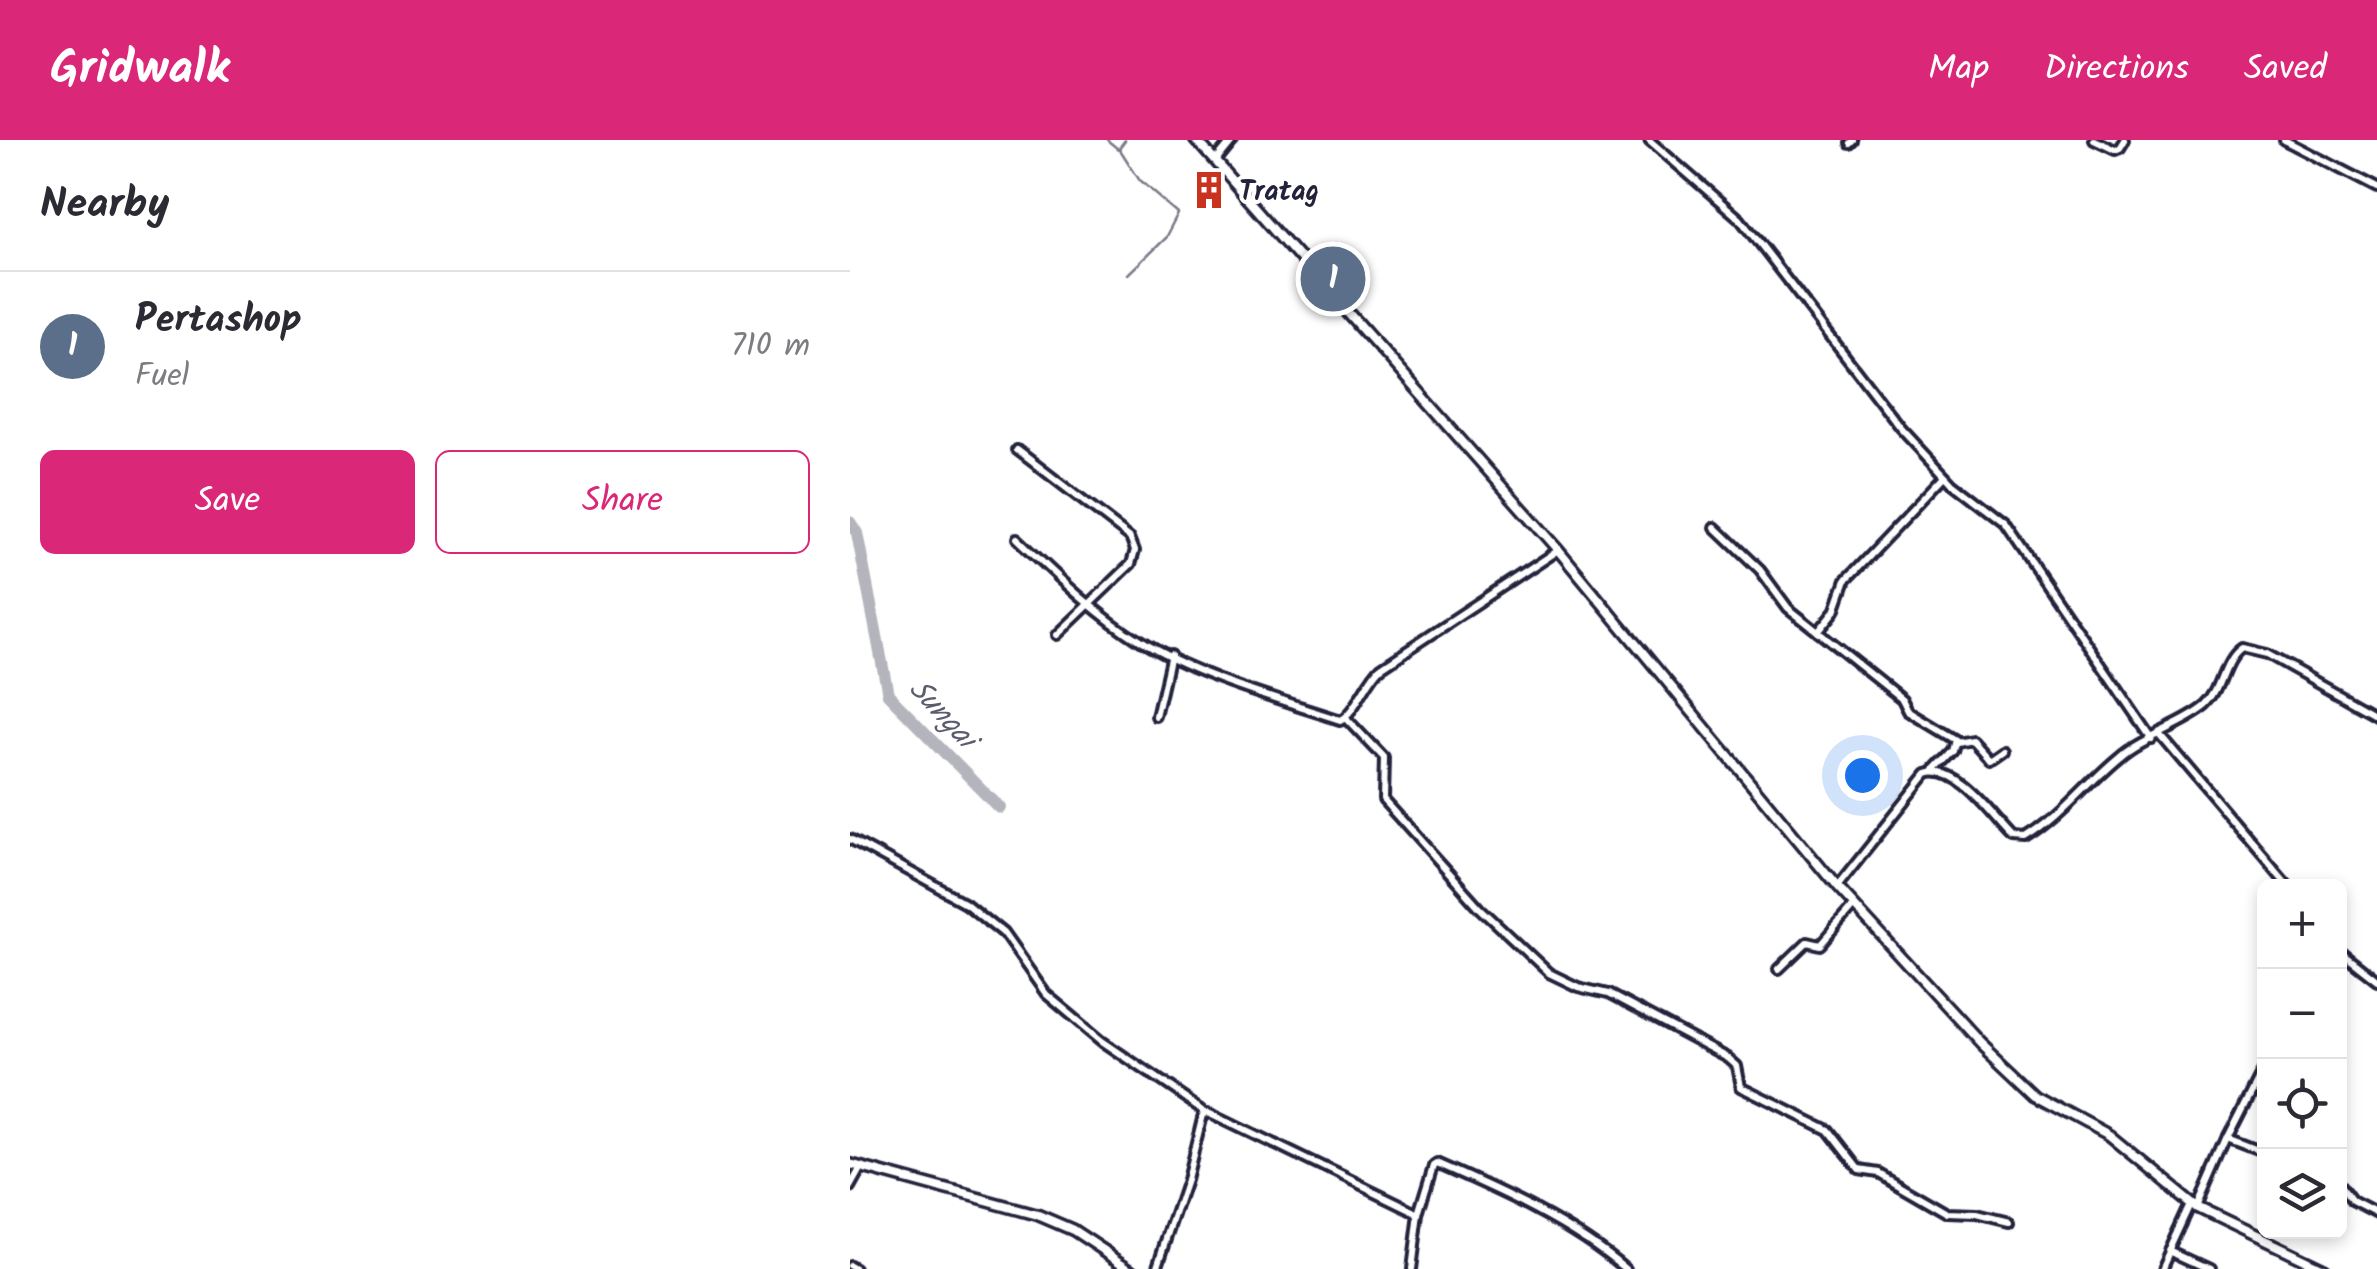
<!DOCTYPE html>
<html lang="en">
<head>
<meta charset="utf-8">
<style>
  :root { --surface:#fff; --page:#f7f7f7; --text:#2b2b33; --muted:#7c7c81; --line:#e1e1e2; --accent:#db2777 }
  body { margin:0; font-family:Kalam,sans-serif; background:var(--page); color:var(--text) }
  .controls { position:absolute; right:30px; bottom:30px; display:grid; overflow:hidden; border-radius:15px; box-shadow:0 5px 15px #0003 }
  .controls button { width:90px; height:90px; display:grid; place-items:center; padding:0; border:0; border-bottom:2px solid var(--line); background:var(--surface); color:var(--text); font:50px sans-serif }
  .you { position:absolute; left:1012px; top:635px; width:35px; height:35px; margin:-25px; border:8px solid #fff; border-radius:50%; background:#1a73e8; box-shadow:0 0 0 15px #1a73e833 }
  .badge { display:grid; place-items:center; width:65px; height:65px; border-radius:50%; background:var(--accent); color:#fff; font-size:32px; font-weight:700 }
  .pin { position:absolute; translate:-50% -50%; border:5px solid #fff; box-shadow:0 2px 10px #0006 }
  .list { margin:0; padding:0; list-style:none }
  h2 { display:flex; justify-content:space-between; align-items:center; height:130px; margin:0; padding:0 40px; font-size:42px }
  h2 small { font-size:32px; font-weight:400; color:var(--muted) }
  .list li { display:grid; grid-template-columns:65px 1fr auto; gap:30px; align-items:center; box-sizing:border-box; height:150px; padding:0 40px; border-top:2px solid var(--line) }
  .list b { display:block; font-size:38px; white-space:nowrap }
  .list p { margin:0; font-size:32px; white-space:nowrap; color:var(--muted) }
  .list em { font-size:32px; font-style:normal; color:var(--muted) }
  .actions { display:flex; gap:20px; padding:30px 40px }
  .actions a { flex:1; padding:22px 0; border:2px solid var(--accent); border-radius:15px; text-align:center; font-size:35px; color:var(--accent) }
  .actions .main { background:var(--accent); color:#fff }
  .icon { flex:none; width:55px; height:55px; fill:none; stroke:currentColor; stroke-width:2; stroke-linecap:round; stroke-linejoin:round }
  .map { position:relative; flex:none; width:1527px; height:1129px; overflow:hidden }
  header { display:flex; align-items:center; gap:60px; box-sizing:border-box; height:140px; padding:0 50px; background:var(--accent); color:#fff }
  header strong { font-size:48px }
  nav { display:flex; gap:55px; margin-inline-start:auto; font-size:35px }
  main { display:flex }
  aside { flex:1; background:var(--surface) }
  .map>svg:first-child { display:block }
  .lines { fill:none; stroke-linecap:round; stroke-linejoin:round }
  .stream { stroke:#7a7a88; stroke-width:2.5 }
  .river { stroke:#b4b4bc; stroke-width:12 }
  .minor-casing { stroke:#22223b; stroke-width:14 }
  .tertiary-casing { stroke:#22223b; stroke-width:15 }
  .minor { stroke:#fff; stroke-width:6 }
  .tertiary { stroke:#fff; stroke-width:8 }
  .labels { text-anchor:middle; stroke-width:8; stroke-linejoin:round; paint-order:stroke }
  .poi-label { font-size:28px; font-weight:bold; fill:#22223b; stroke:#fff; text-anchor:start }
  .water-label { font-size:30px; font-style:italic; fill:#5c5c6f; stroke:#fff }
</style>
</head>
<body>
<header>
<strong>Gridwalk</strong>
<nav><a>Map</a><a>Directions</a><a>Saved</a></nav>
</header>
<main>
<aside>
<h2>Nearby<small></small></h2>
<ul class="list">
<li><span class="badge" style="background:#5c6f8a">1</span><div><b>Pertashop</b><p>Fuel</p></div><em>710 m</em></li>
</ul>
<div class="actions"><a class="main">Save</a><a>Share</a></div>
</aside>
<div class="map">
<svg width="1527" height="1129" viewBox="0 0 1527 1129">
  <rect width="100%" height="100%" fill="#fff"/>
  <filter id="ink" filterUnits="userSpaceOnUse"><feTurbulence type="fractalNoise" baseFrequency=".01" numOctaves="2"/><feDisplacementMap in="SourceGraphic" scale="20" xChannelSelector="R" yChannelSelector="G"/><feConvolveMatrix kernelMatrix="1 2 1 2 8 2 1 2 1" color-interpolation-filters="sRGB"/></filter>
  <g filter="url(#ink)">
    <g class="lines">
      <g class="stream">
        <polyline points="257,0 268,9"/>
        <polyline points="275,0 269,8 290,41 329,74 317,97 279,134"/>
      </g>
      <polyline class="river" points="0,382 7,393 38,554 149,667"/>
      <g class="minor-casing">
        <g id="minor">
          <polyline points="799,0 890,79 1051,288 1102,343 1156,385 1301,598"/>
          <polyline points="1244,0 1265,10 1270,8 1275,0"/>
          <polyline points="1434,0 1527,48"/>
          <polyline points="999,3 1002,0"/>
          <polyline points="365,21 382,0"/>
          <polyline points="167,310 280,397 285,410 281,424 207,495"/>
          <polyline points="865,387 910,430 938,468 1052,559 1058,571 1106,600 1103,611 1085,630"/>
          <path d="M167 398C206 435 244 473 290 502 343 536 429 560 490 580 505 573 516 541 531 527L708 410"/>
          <polyline points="968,492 985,471 996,440 1095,336"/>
          <polyline points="306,577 320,516"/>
          <polyline points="496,578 534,618 533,660 630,768 699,833 728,847 758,854 878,918 887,926 891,947 978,990 1009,1030 1028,1033 1097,1073 1127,1074 1159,1082"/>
          <polyline points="1310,595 1438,746"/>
          <polyline points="1107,602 1121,599 1139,619 1152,610"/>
          <polyline points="0,699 116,763 153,793 196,854 252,901 356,972"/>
          <path d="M987 747 1077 634C1107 623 1145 680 1164 698L1176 699C1212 677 1236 644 1269 617 1294 595 1330 587 1356 566 1374 550 1373 521 1392 508L1417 514 1527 576"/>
          <polyline points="1490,811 1527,840"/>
          <polyline points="929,829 957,802 970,805 1004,766"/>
          <polyline points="1378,999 1414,1013"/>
          <polyline points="1490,1045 1502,1061 1527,1074"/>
          <polyline points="0,1047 10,1029"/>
          <polyline points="1348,1068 1378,999 1414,928"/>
          <path d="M569 1074 584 1025 587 1023C653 1052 721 1082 776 1129"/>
          <polyline points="1320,1111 1359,1129"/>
          <polyline points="0,1126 5,1129"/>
          <polyline points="307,1129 337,1040 353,975 359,972 569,1074 562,1129"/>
          <polyline points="1312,1129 1342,1064"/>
        </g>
      </g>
      <g class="tertiary-casing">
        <g id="tertiary">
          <polyline points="346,0 708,410 987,747 1130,903 1185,955 1259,995 1348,1068 1475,1129"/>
          <polyline points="0,1024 188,1075 223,1090 282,1129"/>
        </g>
      </g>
      <use href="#minor" class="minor"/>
      <use href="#tertiary" class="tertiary"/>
    </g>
  </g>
  <defs>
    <g id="building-bare" transform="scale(3)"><path d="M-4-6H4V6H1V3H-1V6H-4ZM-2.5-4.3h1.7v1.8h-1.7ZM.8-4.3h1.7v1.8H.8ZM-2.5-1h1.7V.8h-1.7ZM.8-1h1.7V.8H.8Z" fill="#c8321e" stroke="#fff" stroke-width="2.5" paint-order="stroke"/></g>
  </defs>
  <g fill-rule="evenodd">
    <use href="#building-bare" x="359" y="50"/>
  </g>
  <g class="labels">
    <g class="poi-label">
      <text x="389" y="60">Tratag</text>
    </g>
    <g class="water-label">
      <text transform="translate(93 573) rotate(47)" y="10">Sungai</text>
    </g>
  </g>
</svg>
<div class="controls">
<button>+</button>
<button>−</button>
<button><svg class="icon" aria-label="locate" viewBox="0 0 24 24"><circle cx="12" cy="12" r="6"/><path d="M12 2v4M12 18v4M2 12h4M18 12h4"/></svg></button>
<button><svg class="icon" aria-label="layers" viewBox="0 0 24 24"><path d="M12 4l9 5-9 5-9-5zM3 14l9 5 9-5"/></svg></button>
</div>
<div class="you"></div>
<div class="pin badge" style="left:483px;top:139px;background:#5c6f8a">1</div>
</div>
</main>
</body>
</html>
